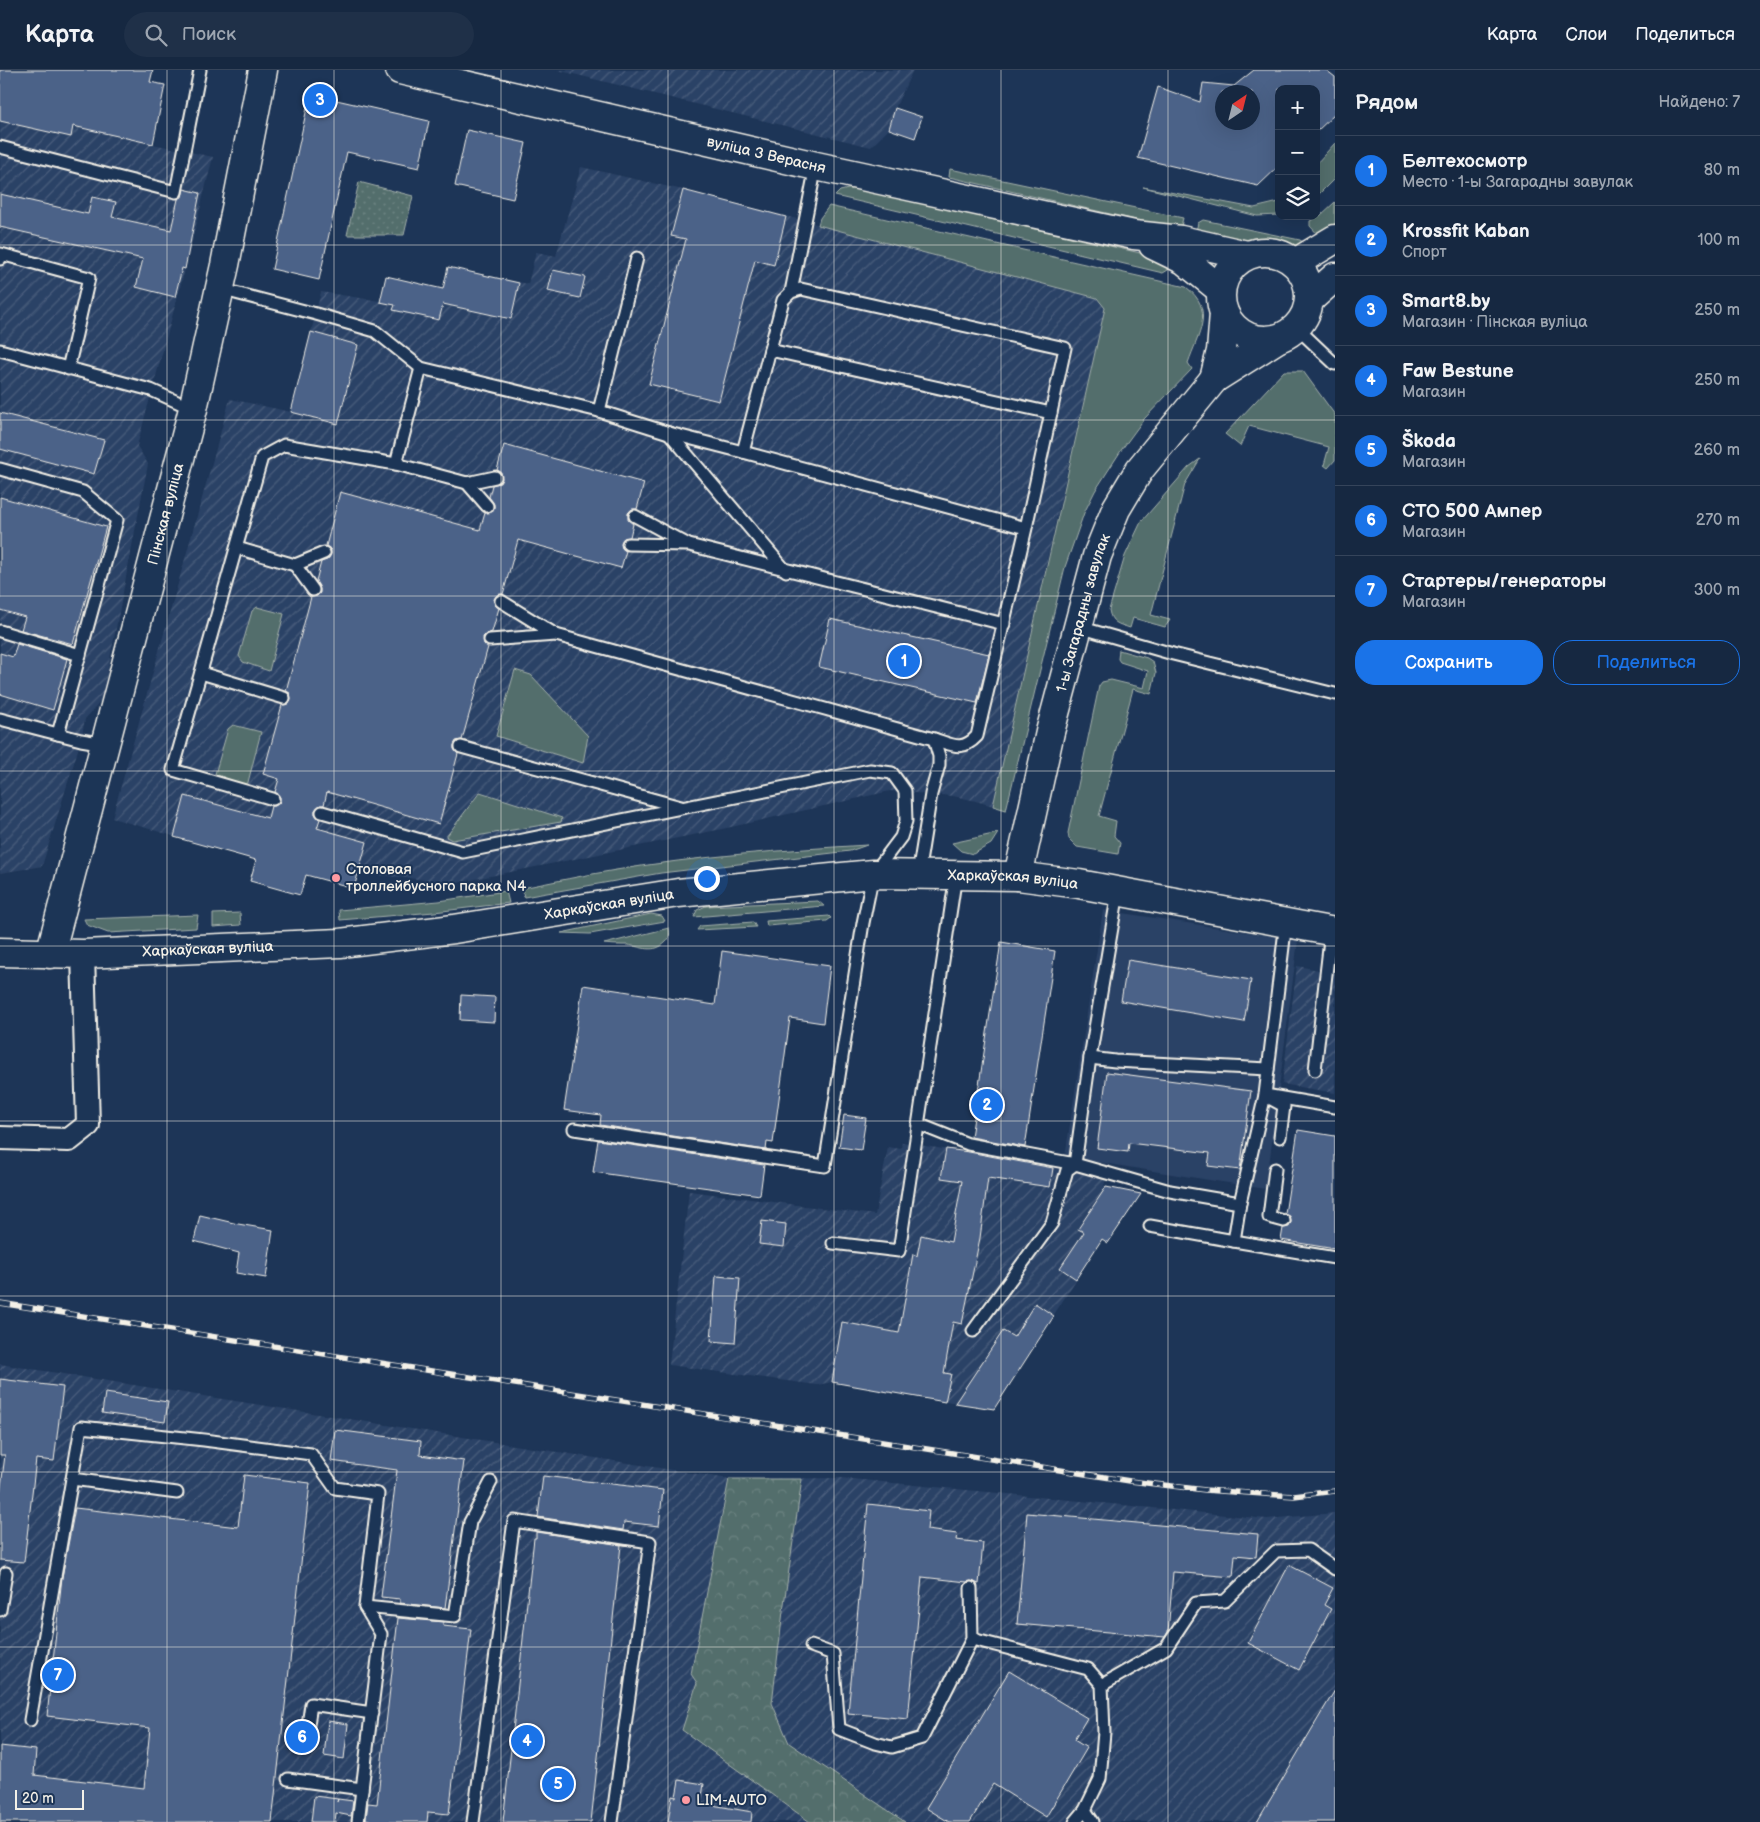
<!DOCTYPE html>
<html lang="ru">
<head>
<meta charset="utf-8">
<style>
  :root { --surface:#162841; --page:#1f3048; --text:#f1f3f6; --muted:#9ea6b1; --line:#35445a; --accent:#1a73e8 }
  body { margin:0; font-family:"Balsamiq Sans",sans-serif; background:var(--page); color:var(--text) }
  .controls { position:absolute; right:15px; top:15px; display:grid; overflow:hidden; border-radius:10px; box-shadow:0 5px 20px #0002 }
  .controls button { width:45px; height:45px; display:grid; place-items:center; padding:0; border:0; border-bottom:1px solid var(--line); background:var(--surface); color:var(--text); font:25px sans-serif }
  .compass { position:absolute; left:1215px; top:15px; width:45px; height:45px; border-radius:50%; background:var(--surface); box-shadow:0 5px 20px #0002; rotate:35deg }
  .scale { position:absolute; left:15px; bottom:12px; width:69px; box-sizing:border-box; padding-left:5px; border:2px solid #f4f1e8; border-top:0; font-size:14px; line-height:18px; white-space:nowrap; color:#f4f1e8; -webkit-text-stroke:4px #1d3557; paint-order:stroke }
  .you { position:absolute; left:706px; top:808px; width:18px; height:18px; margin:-12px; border:4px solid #fff; border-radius:50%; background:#1a73e8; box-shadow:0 0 0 8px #1a73e833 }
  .badge { display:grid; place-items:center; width:32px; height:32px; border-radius:50%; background:var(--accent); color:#fff; font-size:16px; font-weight:700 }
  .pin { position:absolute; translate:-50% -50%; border:2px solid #fff; box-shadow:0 1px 5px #0006 }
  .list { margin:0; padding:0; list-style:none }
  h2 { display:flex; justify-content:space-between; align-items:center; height:65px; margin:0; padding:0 20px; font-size:21px }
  h2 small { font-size:16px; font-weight:400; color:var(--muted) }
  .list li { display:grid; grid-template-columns:32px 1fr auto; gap:15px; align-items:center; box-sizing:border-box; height:70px; padding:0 20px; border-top:1px solid var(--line) }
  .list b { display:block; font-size:19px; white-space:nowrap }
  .list p { margin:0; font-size:16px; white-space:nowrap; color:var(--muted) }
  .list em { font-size:16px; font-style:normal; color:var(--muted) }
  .actions { display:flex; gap:10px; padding:15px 20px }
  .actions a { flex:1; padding:11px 0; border:1px solid var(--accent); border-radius:20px; text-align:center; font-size:18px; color:var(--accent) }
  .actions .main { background:var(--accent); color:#fff }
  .icon { flex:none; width:28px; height:28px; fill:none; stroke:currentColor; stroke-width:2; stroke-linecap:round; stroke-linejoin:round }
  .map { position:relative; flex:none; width:1335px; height:1752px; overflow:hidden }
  header { display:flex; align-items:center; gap:30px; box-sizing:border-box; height:70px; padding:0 25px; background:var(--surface); border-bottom:1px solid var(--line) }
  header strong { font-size:24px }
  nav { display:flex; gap:28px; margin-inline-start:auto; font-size:18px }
  .search { width:350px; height:45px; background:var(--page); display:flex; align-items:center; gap:12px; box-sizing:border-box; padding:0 18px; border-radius:28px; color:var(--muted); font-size:19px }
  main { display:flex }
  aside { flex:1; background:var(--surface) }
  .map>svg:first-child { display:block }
  .built { fill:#2b4266 }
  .industrial { fill:url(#industrial-furrows) }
  .green { fill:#536e6c; stroke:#a4b0aa }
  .forest { fill:url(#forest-crowns); stroke:#a4b0aa }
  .park { fill:url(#park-dots); stroke:#a4b0aa }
  .building { fill:#4c6288; stroke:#f4f1e8; fill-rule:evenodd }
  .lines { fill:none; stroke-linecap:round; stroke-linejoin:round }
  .service-casing { stroke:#f4f1e8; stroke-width:15 }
  .minor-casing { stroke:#f4f1e8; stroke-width:26 }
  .tertiary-casing { stroke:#f4f1e8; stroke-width:31 }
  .secondary-casing { stroke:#f4f1e8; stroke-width:31 }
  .service { stroke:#1d3557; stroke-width:11 }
  .minor { stroke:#1d3557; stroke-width:22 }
  .tertiary { stroke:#1d3557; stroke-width:28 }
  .secondary { stroke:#1d3557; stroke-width:28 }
  .rail-casing { stroke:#f4f1e8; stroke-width:5.5 }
  .rail { stroke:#1d3557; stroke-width:4; stroke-dasharray:11; stroke-linecap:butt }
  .grid { fill:none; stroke:#f4f1e8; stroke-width:1; stroke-opacity:0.55 }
  .poi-dot { fill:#ff9aa2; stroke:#1d3557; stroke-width:2 }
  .labels { text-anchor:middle; stroke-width:4; stroke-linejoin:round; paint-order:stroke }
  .street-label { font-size:15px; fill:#f4f1e8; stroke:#1d3557 }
  .poi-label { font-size:15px; fill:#f4f1e8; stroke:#1d3557; text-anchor:start }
</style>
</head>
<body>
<header>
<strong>Карта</strong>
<div class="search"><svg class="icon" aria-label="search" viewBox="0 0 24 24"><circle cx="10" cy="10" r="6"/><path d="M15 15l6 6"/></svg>Поиск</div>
<nav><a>Карта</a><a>Слои</a><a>Поделиться</a></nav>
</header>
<main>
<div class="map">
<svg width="1335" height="1752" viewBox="0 0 1335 1752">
  <defs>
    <pattern id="industrial-furrows" width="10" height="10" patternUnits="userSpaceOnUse" patternTransform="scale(1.25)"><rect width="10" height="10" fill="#2b4266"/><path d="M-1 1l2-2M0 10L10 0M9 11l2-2" fill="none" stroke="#4a5e7c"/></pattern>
    <pattern id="forest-crowns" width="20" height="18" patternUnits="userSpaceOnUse" patternTransform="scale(1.25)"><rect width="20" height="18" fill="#536e6c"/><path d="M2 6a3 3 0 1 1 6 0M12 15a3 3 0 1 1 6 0" fill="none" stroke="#6c8381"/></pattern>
    <pattern id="park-dots" width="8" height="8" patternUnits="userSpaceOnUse" patternTransform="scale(1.25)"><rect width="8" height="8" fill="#536e6c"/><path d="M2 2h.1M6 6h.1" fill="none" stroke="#6c8381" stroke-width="1.8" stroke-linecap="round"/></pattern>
  </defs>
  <rect width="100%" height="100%" fill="#1d3557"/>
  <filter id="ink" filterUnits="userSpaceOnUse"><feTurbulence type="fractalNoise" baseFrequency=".02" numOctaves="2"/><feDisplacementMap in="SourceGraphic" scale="10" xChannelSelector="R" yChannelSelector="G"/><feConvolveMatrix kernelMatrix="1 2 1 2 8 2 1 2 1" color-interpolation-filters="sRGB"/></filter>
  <g filter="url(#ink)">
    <polygon class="built" points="1103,840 1298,870 1266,1119 1065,1087"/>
    <g class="industrial">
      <polygon points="0,0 153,0 151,12 165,15 153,74 213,87 185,199 137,376 148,394 102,630 85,649 81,670 42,796 0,803"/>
      <polygon points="557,0 913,0 895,38 889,59 871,77"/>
      <polygon points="581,97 683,120 805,151 1097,228 1105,238 1057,445 993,736 972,730 953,726 890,721 722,759 456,813 358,803 354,818 306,805 300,825 250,811 256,790 112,748 230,329 291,342 321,222 380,231 386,206 443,219 448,197 528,214 536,182 556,186"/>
      <polygon points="1297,896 1335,903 1335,1023 1282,1014"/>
      <polygon points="902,1072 1067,1100 1106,1108 1104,1116 1141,1124 1108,1173 1102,1169 994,1339 832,1312 817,1315 669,1295 689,1121 875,1145 888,1077 901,1079"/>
      <polygon points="0,1294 729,1409 841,1408 1267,1449 1335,1443 1335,1752 0,1752"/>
    </g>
    <g class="green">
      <polygon points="1335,73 1335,108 1316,127 1316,94"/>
      <polygon points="950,99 1183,148 1180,160 949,107"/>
      <polygon points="1143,117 1254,138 1279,132 1279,145 1257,146"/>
      <polygon points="848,119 859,119 1171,190 1168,200 1163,203 835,126 840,121"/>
      <polygon points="1335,132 1335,162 1322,169 1310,156 1310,151 1321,145"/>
      <path d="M829 136 1186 217C1216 240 1198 264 1188 293L1192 299 1144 349 1122 379 1095 421 1084 443 1065 497 1006 740 993 736 1105 238 1097 228 818 155 820 148Z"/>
      <polygon points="1203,150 1300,170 1307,175 1283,180 1262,177 1196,161 1198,153"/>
      <polygon points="1284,301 1303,301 1335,345 1335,390 1328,398 1324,395 1329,377 1249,356 1240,376 1225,364"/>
      <path d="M1200 389 1185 414 1151 545 1170 550 1165 557 1133 548 1130 558C1118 554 1111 553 1109 540L1125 486 1141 452 1189 397Z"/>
      <polygon points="257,537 284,544 269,601 243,592 239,586 252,541"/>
      <polygon points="1119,580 1147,588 1153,592 1156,603 1151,624 1133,619 1099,746 1116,751 1114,766 1120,773 1118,784 1077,777 1069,769 1068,763 1099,616 1102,612 1111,610 1144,618 1148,601 1120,592 1118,589"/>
      <polygon points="515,600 531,605 588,666 583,693 496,666"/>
      <polygon points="233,655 261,662 247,716 215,704 228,659"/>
      <polygon points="480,722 562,748 561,752 452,770 446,767"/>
      <polygon points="998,763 991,774 973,784 961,781 952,773"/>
      <path d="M867 775 850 781 661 803 524 827 522 818C553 812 584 805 616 800 699 786 783 780 867 775Z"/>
      <polygon points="506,821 509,833 434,842 340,850 339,840 439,831"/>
      <polygon points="818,831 824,836 694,847 697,840 706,836"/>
      <polygon points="240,843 241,855 213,857 213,844"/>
      <polygon points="651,844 662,846 665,851 590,864 561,863"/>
      <polygon points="198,845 196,858 108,863 87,855 84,849"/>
      <polygon points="829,846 831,848 827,851 767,856 766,851"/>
      <polygon points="753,852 756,857 697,860 700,856"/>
      <path d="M669 858C670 864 670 868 666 872 654 884 642 877 628 875 620 875 612 875 604 874Z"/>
    </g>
    <polygon class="forest" points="729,1409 802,1409 783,1541 772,1633 789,1673 905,1752 810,1752 682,1660 697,1613 691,1604"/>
    <polygon class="park" points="359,112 413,126 404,165 347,165"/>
    <g class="building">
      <polygon points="0,0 153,0 150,12 165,15 153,74 73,56 71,67 0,51"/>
      <path d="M1254 0H1326L1335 7V44L1316 62V19H1279V96L1258 116 1138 88 1158 17 1200 32 1203 13 1234 16ZM1222 22H1252V52H1222Z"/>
      <polygon points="310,24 429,51 419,98 347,82 319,210 272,199"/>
      <polygon points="895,38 922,47 915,68 889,59"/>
      <polygon points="467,60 526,73 513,129 455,116"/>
      <polygon points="184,119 200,123 185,199 182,198 175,227 136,217 143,189 0,157 0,124 88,144 92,127 116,132 112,147 171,160 178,129 182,127"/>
      <polygon points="683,120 786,147 774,195 755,190 719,331 649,314 686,169 671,166"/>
      <polygon points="448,197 519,213 511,249 443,234 439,250 393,240 395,235 380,232 386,206 443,219"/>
      <polygon points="553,200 585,207 580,228 548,221"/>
      <polygon points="311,262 358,275 338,354 291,342"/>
      <polygon points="0,343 104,370 94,404 0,379"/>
      <polygon points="504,375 644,413 637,439 632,439 628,443 628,450 633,454 630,467 624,468 621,473 622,478 626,481 621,498 518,470 503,524 497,525 494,530 495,535 499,538 492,562 486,564 483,567 484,574 488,577 462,670 456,671 454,675 454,679 458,684 439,754 327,722 324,735 320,735 315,740 315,744 320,749 317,758 367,772 354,818 306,805 300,825 250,811 256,790 174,767 185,726 268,748 271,736 275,736 280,732 280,727 275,722 279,709 263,704 282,635 289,634 291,630 290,623 286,621 311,527 317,526 320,523 320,519 316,511 321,492 327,490 331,484 331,480 326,476 340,422 480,460 485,443 492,442 494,438 494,434 489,427 492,415 500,413 502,409 501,402 497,400"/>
      <polygon points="0,427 106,457 73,574 21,560 25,547 0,540"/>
      <polygon points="830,549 989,584 977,633 819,597"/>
      <polygon points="17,574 67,589 53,640 0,624 0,583 13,587"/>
      <polygon points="1001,872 1055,881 1025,1077 971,1067"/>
      <polygon points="722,881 830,896 823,953 790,948 773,1073 767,1072 766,1080 600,1055 601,1045 564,1040 583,915 715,935"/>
      <polygon points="1128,890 1251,910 1244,952 1121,931"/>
      <polygon points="461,925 495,927 494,952 460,950"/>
      <polygon points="1107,1002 1251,1021 1240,1100 1208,1096 1210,1083 1129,1073 1128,1082 1097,1078"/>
      <polygon points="844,1045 866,1048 861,1080 839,1077"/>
      <polygon points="1298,1060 1335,1066 1335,1179 1281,1170 1283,1158 1289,1157 1291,1152 1290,1146 1285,1144"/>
      <polygon points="598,1070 764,1095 760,1125 593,1102"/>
      <polygon points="946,1079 969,1082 1053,1098 1050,1117 988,1108 980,1168 962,1254 953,1252 944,1303 951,1304 945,1332 832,1312 842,1252 899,1263 913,1184 917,1186 921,1165 951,1172 962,1111 941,1108"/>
      <polygon points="1106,1117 1141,1124 1108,1173 1102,1169 1076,1209 1060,1198 1084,1162 1078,1159"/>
      <polygon points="200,1145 238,1154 273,1160 266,1208 236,1203 239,1183 194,1171"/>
      <polygon points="762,1151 786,1154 784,1177 759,1174"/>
      <polygon points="716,1206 740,1208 735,1273 711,1271"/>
      <polygon points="1035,1233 1054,1246 994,1339 955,1333 1003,1261 1014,1267"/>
      <polygon points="0,1309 63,1317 54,1391 36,1389 24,1492 0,1490 0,1425 5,1385 0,1385"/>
      <polygon points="105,1323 168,1332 165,1352 102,1343"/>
      <polygon points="335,1360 421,1371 420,1385 464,1391 445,1538 400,1533 400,1529 381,1527 397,1400 331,1391"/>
      <polygon points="244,1405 310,1413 272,1752 0,1752 0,1676 36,1680 34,1705 144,1718 150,1658 47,1646 62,1507 75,1438 238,1457"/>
      <polygon points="543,1406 663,1420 659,1456 624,1452 623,1460 538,1447"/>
      <polygon points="868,1434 929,1441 927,1460 957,1464 956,1470 983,1473 979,1514 971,1511 967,1512 922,1507 908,1649 848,1643"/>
      <polygon points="1027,1443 1258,1464 1256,1487 1235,1485 1233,1507 1173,1502 1168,1562 1165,1567 1017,1554"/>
      <polygon points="536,1462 621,1475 591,1752 503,1752 534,1468 536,1468"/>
      <polygon points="1289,1495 1333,1518 1324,1535 1331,1539 1299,1600 1248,1573"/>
      <polygon points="398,1548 443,1552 443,1556 471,1559 449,1744 428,1742 427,1752 375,1752 366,1749 368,1733 377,1734"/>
      <polygon points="1009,1601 1087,1648 1074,1670 1087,1678 1046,1747 993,1714 970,1752 949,1752 926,1738"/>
      <polygon points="1335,1620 1335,1752 1257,1752"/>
      <polygon points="328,1651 348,1654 344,1689 324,1686"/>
      <polygon points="679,1710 704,1714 701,1733 752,1742 751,1752 668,1752 672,1726 676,1727"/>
      <polygon points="314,1726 338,1729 337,1732 338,1729 353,1731 351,1746 336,1743 335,1752 311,1752"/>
    </g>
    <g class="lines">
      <g class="service-casing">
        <g id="service">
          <polyline points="0,77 176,122 200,0"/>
          <polyline points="0,189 1,184 89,208 68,299"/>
          <polyline points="220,219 316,244 375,261 421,298 599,341 669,363 743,382"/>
          <polyline points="791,222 816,96"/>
          <polyline points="1297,258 1335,294"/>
          <polyline points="0,280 151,320 193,339"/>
          <polyline points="770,280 1051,343"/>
          <polyline points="599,341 637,188"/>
          <polyline points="669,363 786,501"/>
          <polyline points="396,394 467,413 495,407"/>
          <polyline points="0,399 83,422 117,450 58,664"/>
          <polyline points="467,413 487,436"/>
          <polyline points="635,446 687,474"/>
          <polyline points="628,474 689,475 1004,554"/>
          <polyline points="237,478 295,495 324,483"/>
          <polyline points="295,495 313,520"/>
          <polyline points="501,531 556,565 934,669"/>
          <polyline points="1079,557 1173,584 1335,624"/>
          <polyline points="0,561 80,585"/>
          <polyline points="490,570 556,565"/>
          <polyline points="201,603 284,628"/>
          <polyline points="0,649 81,670 105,674"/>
          <polyline points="461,677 681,737"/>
          <polyline points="273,729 173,700 262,387 284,375 396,394 421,298"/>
          <polyline points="322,742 463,782 870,700 892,703 905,721 906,751 901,767 873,804 863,853 825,1096 574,1059"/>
          <path d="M918 805 931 724 939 695V686L934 669C953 675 962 682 977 666L1026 458 1065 278 801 219 791 222 783 230 743 382 1026 458"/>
          <polyline points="1286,852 1265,1025 1240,1133 1234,1171 1335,1188"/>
          <polyline points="1090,988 1115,991 1268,999"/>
          <polyline points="1315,1000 1331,861"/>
          <polyline points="1265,1025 1335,1037"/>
          <polyline points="1271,1029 1284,1036 1280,1067"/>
          <polyline points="918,1054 968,1074 1075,1094 1090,988 1118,822"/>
          <polyline points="1275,1099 1269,1147 1284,1151"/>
          <polyline points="1150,1156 1234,1171"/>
          <polyline points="833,1173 899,1181 956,805"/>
          <polyline points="973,1261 1052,1153 1067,1100 1075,1094 1170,1121 1240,1133"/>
          <polyline points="72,1409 177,1423"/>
          <polyline points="365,1537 455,1546 470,1452 491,1412"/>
          <polyline points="0,1540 6,1503"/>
          <polyline points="972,1569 1088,1599 1102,1615 1104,1662 1100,1709 1085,1740 1075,1752"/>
          <polyline points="811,1576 833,1584 839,1659 875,1673 892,1677 922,1668 972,1569 971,1518"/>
          <polyline points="1102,1615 1166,1578 1196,1533 1225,1531 1276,1481 1308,1480 1335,1499"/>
          <polyline points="30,1650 81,1357 204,1370 311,1384 335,1418 378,1424 365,1537 381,1564 358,1752"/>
          <polyline points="307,1662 311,1634 372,1643"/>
          <polyline points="288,1709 362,1719"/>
          <polyline points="1085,1740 1093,1752"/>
          <polyline points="473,1752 514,1451 650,1472 612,1752"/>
        </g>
      </g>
      <g class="minor-casing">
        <polyline id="minor" points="0,1068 69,1070 88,1055 83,884"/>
      </g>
      <g class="tertiary-casing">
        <g id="tertiary">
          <path id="s1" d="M400 0 816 96 1134 165 1181 170 1247 185"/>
          <polyline points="1153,175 1184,190 1221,220"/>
          <path id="s2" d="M50 884 193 339 225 195 263 0"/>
        </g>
      </g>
      <g class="secondary-casing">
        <g id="secondary">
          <circle cx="1265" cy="226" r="44"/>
          <polyline points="1295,193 1335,169"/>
          <polyline points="1310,229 1335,207"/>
          <polyline points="1214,309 1221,281 1224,243"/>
          <path id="s3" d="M1018 806 1050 662 1097 486 1116 439 1140 399 1214 309 1277 269"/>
          <path id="s4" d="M0 882 83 884 340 873 454 859 678 823 873 804 1018 806 1079 814 1335 862"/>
        </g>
      </g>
      <use href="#service" class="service"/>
      <use href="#minor" class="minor"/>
      <use href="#tertiary" class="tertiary"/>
      <use href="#secondary" class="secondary"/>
      <g class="rail-casing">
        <polyline id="rail" points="0,1233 1130,1411 1205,1420 1294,1426 1335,1421"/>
      </g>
      <use href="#rail" class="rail"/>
    </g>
  </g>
  <path class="grid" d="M167 0V1752M334 0V1752M501 0V1752M668 0V1752M834 0V1752M1001 0V1752M1168 0V1752M0 175H1335M0 350H1335M0 526H1335M0 701H1335M0 876H1335M0 1051H1335M0 1226H1335M0 1402H1335M0 1577H1335"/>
  <g class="poi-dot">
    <circle cx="336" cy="808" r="5"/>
    <circle cx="686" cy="1730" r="5"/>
  </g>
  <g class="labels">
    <g class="street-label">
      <text dy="5" stroke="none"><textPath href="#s1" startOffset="376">вуліца 3 Верасня</textPath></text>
      <text dy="5" stroke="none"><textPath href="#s2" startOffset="455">Пінская вуліца</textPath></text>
      <text dy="5" stroke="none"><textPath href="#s3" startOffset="271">1-ы Загарадны завулак</textPath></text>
      <text dy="5" stroke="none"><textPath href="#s4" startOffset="1018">Харкаўская вуліца</textPath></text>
      <text dy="5" stroke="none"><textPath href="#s4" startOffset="612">Харкаўская вуліца</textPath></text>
      <text dy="5" stroke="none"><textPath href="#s4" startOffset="208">Харкаўская вуліца</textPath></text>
    </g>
    <g class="poi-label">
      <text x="346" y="804">Столовая<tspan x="346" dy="17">троллейбусного парка N4</tspan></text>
      <text x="696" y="1735">LIM-AUTO</text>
    </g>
  </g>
</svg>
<div class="controls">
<button>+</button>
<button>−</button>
<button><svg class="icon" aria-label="layers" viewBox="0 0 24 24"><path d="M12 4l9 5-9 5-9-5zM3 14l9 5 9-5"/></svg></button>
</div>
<svg class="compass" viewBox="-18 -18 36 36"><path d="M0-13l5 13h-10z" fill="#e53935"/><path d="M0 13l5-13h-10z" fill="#9ea6b1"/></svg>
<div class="scale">20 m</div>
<div class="you"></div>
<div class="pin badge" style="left:904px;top:591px">1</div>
<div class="pin badge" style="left:987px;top:1035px">2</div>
<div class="pin badge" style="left:320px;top:30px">3</div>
<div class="pin badge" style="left:527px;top:1671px">4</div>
<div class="pin badge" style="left:558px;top:1714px">5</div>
<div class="pin badge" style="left:302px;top:1667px">6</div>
<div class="pin badge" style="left:58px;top:1605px">7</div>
</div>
<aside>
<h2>Рядом<small>Найдено: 7</small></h2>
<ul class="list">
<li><span class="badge">1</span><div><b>Белтехосмотр</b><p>Место · 1-ы Загарадны завулак</p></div><em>80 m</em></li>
<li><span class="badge">2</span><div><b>Krossfit Kaban</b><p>Спорт</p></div><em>100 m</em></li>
<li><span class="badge">3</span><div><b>Smart8.by</b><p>Магазин · Пінская вуліца</p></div><em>250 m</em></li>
<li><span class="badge">4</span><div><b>Faw Bestune</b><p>Магазин</p></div><em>250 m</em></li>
<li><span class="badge">5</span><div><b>Škoda</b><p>Магазин</p></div><em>260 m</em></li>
<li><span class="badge">6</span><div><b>СТО 500 Ампер</b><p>Магазин</p></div><em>270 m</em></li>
<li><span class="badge">7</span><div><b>Стартеры/генераторы</b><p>Магазин</p></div><em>300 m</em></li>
</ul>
<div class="actions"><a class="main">Сохранить</a><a>Поделиться</a></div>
</aside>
</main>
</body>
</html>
